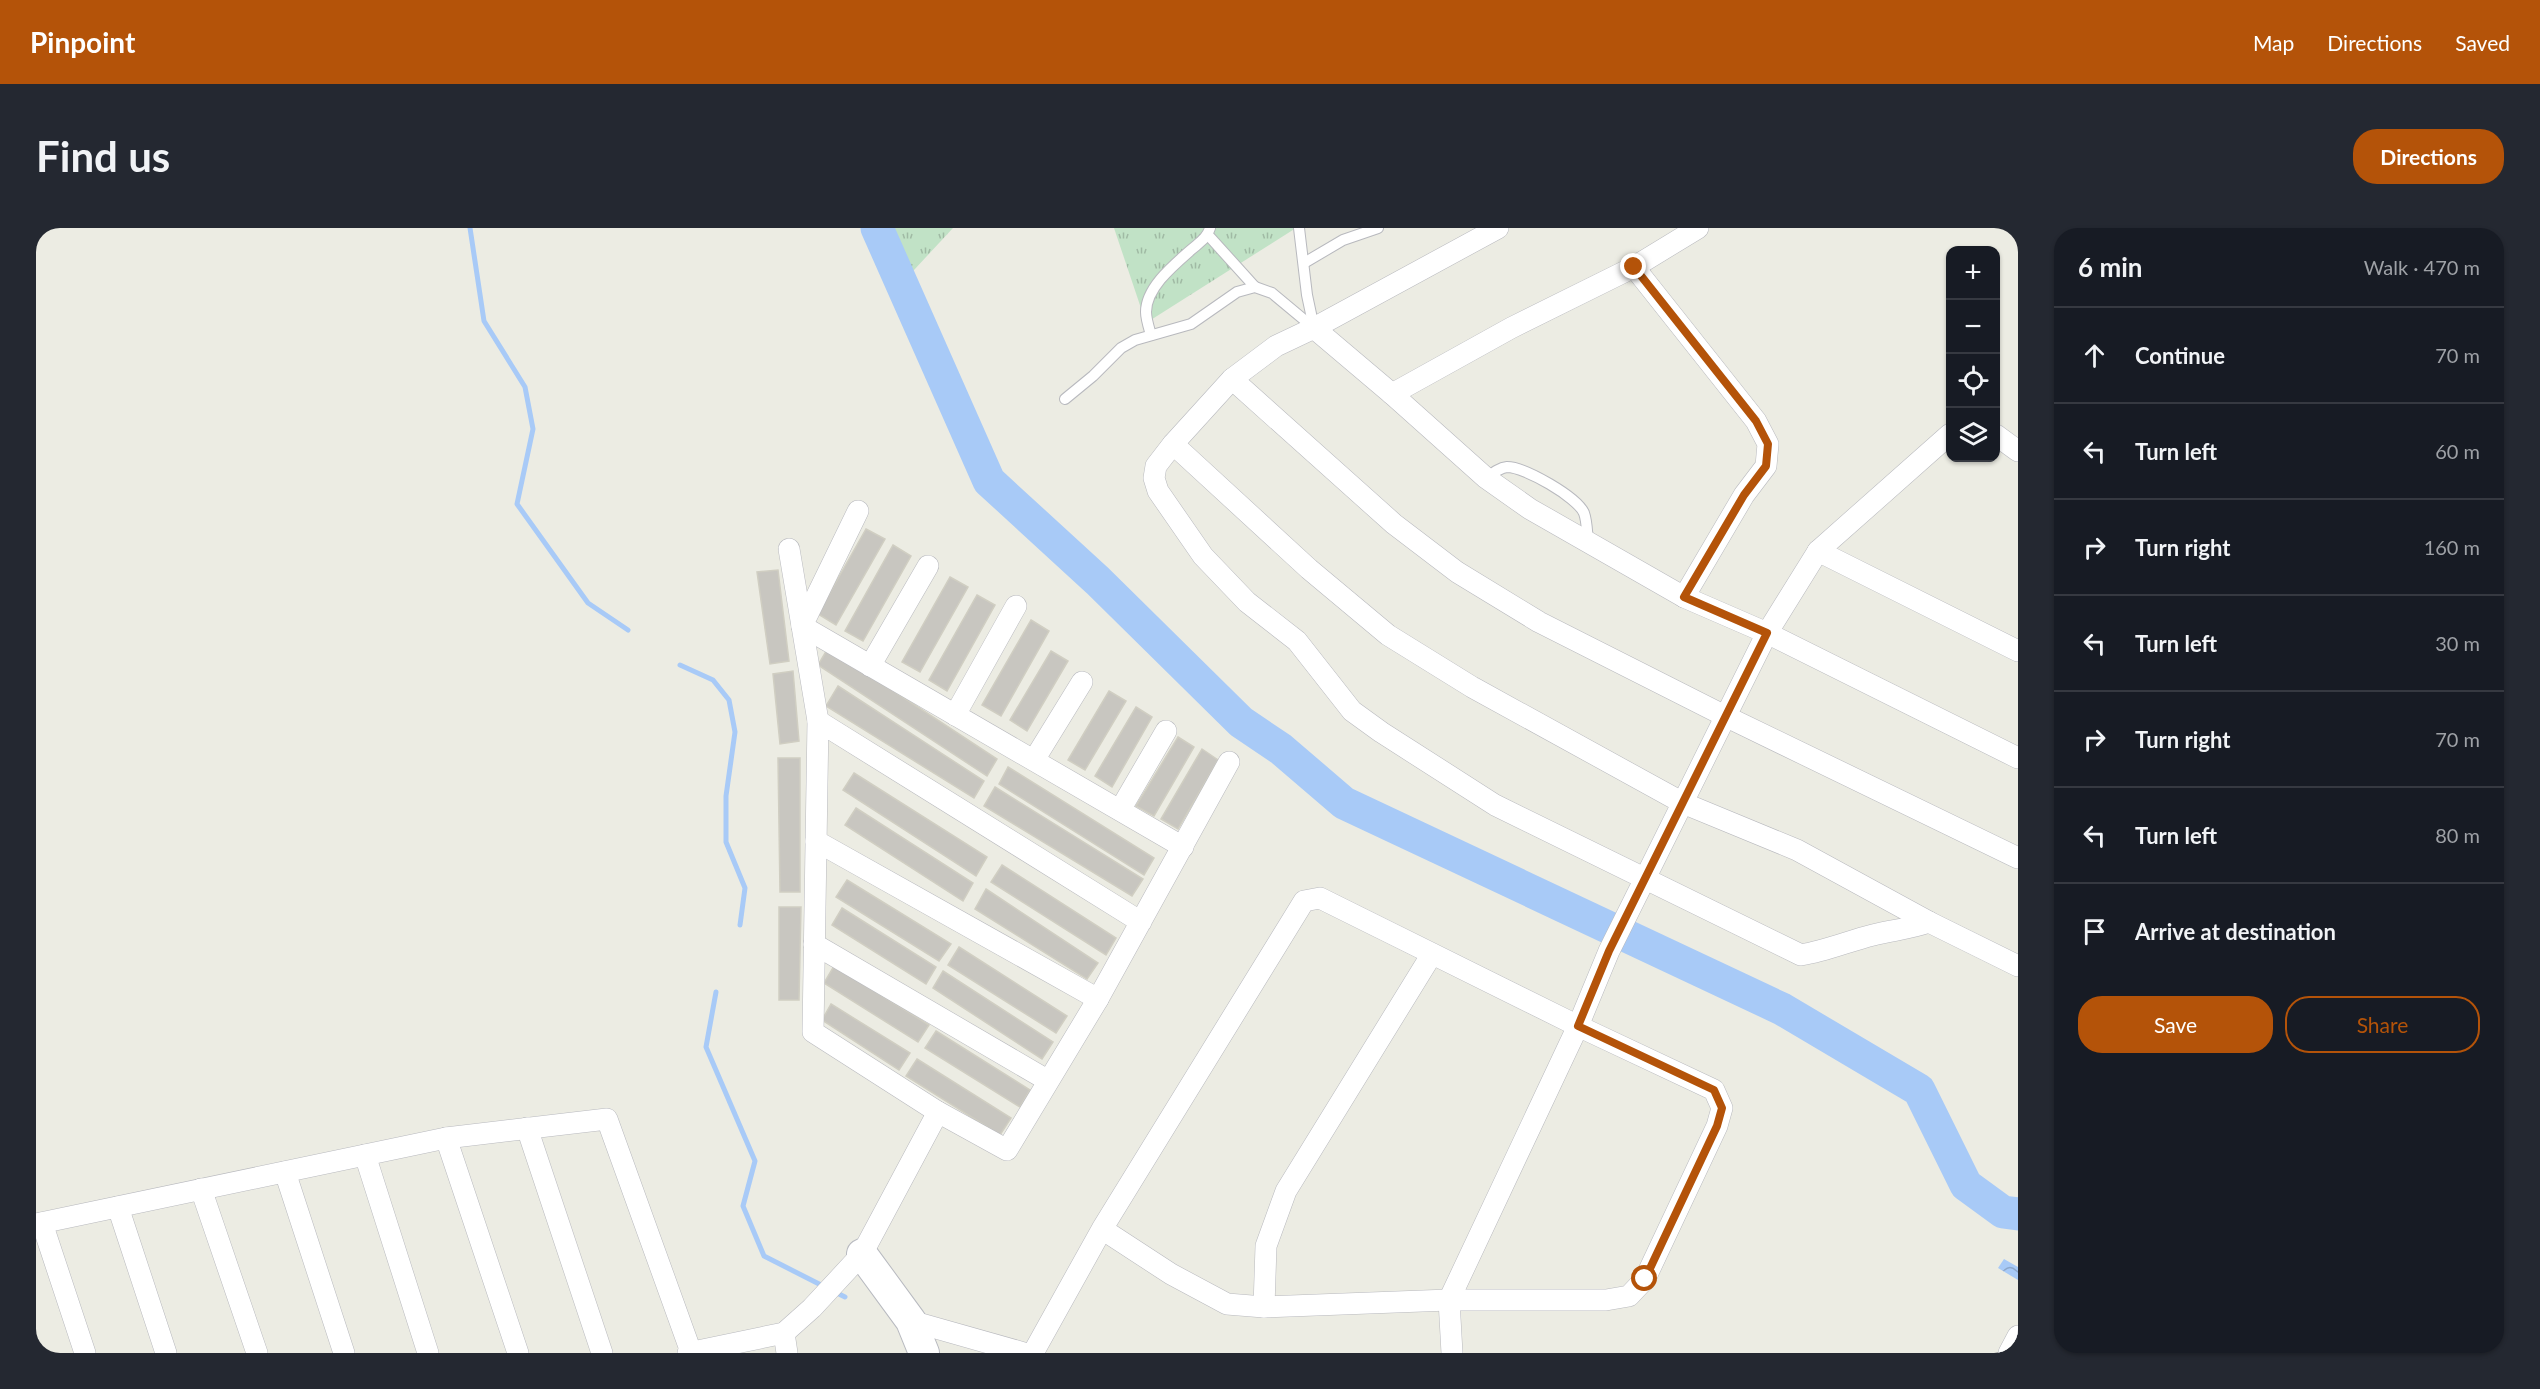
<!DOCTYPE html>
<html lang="en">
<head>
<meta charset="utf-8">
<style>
  :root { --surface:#171b24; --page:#242831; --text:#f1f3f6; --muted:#9ea1a6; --line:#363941; --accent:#b45309 }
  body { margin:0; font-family:Lato,sans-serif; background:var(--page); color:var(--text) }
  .controls { position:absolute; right:18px; top:18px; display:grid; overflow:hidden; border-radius:12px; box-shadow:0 2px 4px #0004 }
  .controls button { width:54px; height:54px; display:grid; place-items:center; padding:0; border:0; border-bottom:2px solid var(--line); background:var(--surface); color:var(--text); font:30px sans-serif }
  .stop { position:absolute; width:18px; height:18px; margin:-14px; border:4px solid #b45309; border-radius:50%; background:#fff }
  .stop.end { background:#b45309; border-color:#fff; box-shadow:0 2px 6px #0008 }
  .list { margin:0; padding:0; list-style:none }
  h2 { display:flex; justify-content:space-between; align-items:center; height:78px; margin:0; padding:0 24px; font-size:26px }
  h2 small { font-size:20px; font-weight:400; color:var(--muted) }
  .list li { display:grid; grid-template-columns:39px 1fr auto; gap:18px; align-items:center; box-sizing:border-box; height:96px; padding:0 24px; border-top:2px solid var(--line) }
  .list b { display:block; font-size:22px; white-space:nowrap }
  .list em { font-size:20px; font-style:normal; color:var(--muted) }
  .actions { display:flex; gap:12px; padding:18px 24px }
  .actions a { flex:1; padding:14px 0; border:2px solid var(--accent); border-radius:24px; text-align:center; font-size:21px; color:var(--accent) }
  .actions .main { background:var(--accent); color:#fff }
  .icon { flex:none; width:33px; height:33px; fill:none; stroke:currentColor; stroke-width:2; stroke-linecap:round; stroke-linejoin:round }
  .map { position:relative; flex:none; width:1982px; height:1125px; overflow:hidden; border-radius:24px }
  header { display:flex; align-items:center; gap:36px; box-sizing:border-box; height:84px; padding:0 30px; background:var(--accent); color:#fff }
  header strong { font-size:28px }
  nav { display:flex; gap:33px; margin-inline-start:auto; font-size:21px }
  .intro { display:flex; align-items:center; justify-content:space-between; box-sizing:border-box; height:144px; padding:0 36px }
  h1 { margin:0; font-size:42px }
  .button { padding:15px 27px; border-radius:24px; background:var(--accent); color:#fff; font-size:21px; font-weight:700 }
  main { display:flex; gap:36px; padding:0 36px }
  aside { flex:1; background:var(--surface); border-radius:24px; box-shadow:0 2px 4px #0004 }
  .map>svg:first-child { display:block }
  .grass { fill:url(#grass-tufts) }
  .water { fill:url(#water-waves) }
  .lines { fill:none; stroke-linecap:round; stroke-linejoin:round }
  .stream { stroke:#a8caf7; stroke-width:5 }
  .river { stroke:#a8caf7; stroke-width:33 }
  .building { fill:#c8c6c0; stroke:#d0cec2; stroke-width:1.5 }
  .service-casing { stroke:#b8b9be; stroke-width:12 }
  .minor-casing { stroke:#b8b9be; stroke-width:22 }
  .secondary-casing { stroke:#b8bac0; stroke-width:32 }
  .service { stroke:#fff; stroke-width:10 }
  .minor { stroke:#fff; stroke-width:21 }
  .secondary { stroke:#fff; stroke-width:30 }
  .route { stroke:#b45309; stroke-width:8 }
</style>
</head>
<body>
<header>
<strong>Pinpoint</strong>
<nav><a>Map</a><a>Directions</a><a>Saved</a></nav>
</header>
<div class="intro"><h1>Find us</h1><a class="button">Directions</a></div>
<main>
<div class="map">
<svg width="1982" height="1125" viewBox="0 0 1982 1125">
  <defs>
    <pattern id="grass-tufts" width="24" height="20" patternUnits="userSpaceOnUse" patternTransform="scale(1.5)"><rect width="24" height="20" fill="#c1e2c6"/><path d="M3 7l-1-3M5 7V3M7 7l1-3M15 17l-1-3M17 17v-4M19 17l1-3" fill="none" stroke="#a0baa4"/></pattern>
    <pattern id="water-waves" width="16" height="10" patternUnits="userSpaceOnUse" patternTransform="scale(1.5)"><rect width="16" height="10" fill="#a8caf7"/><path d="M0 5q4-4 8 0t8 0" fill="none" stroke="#8ca7cb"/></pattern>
  </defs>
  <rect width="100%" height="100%" fill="#ecece3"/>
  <g class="grass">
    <polygon points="841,0 917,0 865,56"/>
    <polygon points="1078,0 1260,0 1110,95"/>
  </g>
  <polygon class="water" points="1968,1031 1982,1039 1982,1052 1962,1040"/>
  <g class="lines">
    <g class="stream">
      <polyline points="434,0 448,93 489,159 497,201 481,276 552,375 592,402"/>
      <polyline points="644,437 677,452 693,472 699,504 690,568 690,614 709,660 704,697"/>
      <polyline points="680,764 670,819 719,933 707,978 728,1028 789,1059"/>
      <polyline points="797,1063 809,1069"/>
    </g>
    <polyline class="river" points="841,0 953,253 1062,353 1205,494 1245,521 1308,575 1746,781 1883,862 1930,957 1967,984 1982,986"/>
  </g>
  <g class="building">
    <polygon points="830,301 849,311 800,397 782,386"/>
    <polygon points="857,317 875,328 827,413 809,403"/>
    <polygon points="742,342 753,433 734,436 721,344"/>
    <polygon points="914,349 932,359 884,444 866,434"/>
    <polygon points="941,367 959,377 911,463 893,452"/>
    <polygon points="995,392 1013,403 965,488 946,477"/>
    <polygon points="792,420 961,531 951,548 782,437"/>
    <polygon points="1015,423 1032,433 991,503 974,492"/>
    <polygon points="757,443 763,513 744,516 737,446"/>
    <polygon points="802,458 948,553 938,570 790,478"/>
    <polygon points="1073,463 1090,473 1049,542 1032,532"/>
    <polygon points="1100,479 1116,489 1076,559 1059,548"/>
    <polygon points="1142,509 1158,519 1118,588 1100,578"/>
    <polygon points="1166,521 1182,532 1142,601 1125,591"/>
    <polygon points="742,530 764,530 764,664 744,664"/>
    <polygon points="972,539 1118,630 1108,647 963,556"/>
    <polygon points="818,545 951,629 940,648 807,562"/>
    <polygon points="959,559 1107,651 1096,668 948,578"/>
    <polygon points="820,580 937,655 927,673 809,597"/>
    <polygon points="966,637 1080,710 1070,727 955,654"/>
    <polygon points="811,652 915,716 903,733 800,669"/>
    <polygon points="950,661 1062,735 1051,751 939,681"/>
    <polygon points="743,679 765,679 763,772 743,772"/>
    <polygon points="806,680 900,739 890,756 796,697"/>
    <polygon points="923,719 1031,788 1020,805 912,737"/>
    <polygon points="798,738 893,797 882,814 788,755"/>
    <polygon points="907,743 1017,814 1006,831 897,760"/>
    <polygon points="795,776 874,825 863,842 786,792"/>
    <polygon points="900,803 994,862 984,879 889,820"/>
    <polygon points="881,831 975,890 964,907 870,848"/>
  </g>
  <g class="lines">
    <g class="service-casing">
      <g id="service">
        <polyline points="1263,0 1271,67 1278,100"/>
        <polyline points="1172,7 1219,59"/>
        <polyline points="1268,35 1307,12 1342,0"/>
        <path d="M1115 107C1113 100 1110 91 1110 84 1110 59 1139 36 1156 21 1164 14 1171 10 1174 0"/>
        <polyline points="1029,171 1057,148 1085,120 1099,112 1155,96 1201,64 1219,59 1236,65 1278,100"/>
        <path d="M1450 250C1457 245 1463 240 1471 239 1489 239 1541 269 1548 285 1551 293 1551 305 1552 313"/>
      </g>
    </g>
    <g class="minor-casing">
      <g id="minor">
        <path d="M1462 0 1278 100 1240 118 1196 151 1137 216 1120 238 1118 250 1122 263 1167 328 1211 374 1261 413 1316 483 1345 504 1459 577 1765 727C1790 723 1813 713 1837 707 1856 702 1874 701 1893 694"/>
        <polyline points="1662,0 1598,39 1475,100 1356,166 1450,250 1494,281 1648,369 1731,405 1982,530"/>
        <polyline points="1598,39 1720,193 1732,216 1730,238 1708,267 1648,369"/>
        <polyline points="1278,100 1356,166"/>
        <polyline points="1196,151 1358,296 1421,344 1503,394 1689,488 1982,630"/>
        <polyline points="1960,207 1982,223"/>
        <polyline points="1137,216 1273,341 1352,407 1436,459 1647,575 1761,622 1893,694 1982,738"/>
        <polyline points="822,283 766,398 1147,619"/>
        <polyline points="753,321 782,493"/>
        <polyline points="1782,323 1982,423"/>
        <polyline points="834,438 892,338"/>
        <polyline points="919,487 980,378"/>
        <polyline points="998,532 1046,454"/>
        <polyline points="1084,582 1130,503"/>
        <polyline points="780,613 1062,771"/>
        <polyline points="1105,694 782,493 777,804 902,884 971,922 1062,771 1193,534"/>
        <polyline points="778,716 1011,852"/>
        <polyline points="491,900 566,1125"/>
        <polyline points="410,910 482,1125"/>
        <polyline points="329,927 392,1125"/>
        <polyline points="249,944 308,1125"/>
        <polyline points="165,961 221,1125"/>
        <polyline points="82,979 130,1125"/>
        <polyline points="6,995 49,1125"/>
        <polyline points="0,996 410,910 571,891 655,1124"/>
        <polyline points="1228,1079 1230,1018 1250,963 1396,726"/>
        <polyline points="875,1093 988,1125"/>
        <polyline points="748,1105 751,1125"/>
        <polyline points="652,1125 748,1105 776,1080 826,1026 902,884"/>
        <polyline points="997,1125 1066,1001 1268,673 1284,670 1542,798 1678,862 1686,880 1681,898 1609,1051 1593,1068 1570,1072 1413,1072 1228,1079 1191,1076 1135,1046 1066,1001"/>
        <polyline points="1416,1125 1413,1072 1542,798 1573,723 1731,405 1782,323 1914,206"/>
        <polyline points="1973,1125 1982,1108"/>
      </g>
    </g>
    <g class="secondary-casing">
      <polyline id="secondary" points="826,1026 875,1093 888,1125"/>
    </g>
    <use href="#service" class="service"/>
    <use href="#minor" class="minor"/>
    <use href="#secondary" class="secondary"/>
  </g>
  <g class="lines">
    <polyline class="route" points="1598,39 1720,193 1732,216 1730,238 1708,267 1648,369 1731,405 1573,723 1542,798 1678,862 1686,880 1681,898 1609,1051"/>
  </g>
</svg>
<div class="controls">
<button>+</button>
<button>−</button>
<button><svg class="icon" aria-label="locate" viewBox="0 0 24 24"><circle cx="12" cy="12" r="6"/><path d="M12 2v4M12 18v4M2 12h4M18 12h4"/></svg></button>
<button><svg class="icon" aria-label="layers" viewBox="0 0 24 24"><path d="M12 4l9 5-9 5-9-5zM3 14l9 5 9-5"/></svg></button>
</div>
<div class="stop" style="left:1609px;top:1051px"></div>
<div class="stop end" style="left:1598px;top:39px"></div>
</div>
<aside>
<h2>6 min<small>Walk · 470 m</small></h2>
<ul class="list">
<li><svg class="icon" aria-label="ahead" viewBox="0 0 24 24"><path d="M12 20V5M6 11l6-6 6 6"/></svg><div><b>Continue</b></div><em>70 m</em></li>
<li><svg class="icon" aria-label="left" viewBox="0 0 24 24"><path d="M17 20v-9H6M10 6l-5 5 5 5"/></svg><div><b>Turn left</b></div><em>60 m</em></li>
<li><svg class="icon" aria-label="right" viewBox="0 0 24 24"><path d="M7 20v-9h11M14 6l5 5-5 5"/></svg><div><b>Turn right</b></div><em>160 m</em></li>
<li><svg class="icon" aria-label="left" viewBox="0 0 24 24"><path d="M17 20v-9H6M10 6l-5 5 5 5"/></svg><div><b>Turn left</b></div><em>30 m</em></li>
<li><svg class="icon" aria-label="right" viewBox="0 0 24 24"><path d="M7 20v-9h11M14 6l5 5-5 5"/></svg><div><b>Turn right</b></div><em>70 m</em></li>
<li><svg class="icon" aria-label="left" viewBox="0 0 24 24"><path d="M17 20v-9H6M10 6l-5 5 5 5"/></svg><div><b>Turn left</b></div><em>80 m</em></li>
<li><svg class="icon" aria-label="arrive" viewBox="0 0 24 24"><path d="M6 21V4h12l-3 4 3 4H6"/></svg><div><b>Arrive at destination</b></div></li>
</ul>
<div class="actions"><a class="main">Save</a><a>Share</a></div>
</aside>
</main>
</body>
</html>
